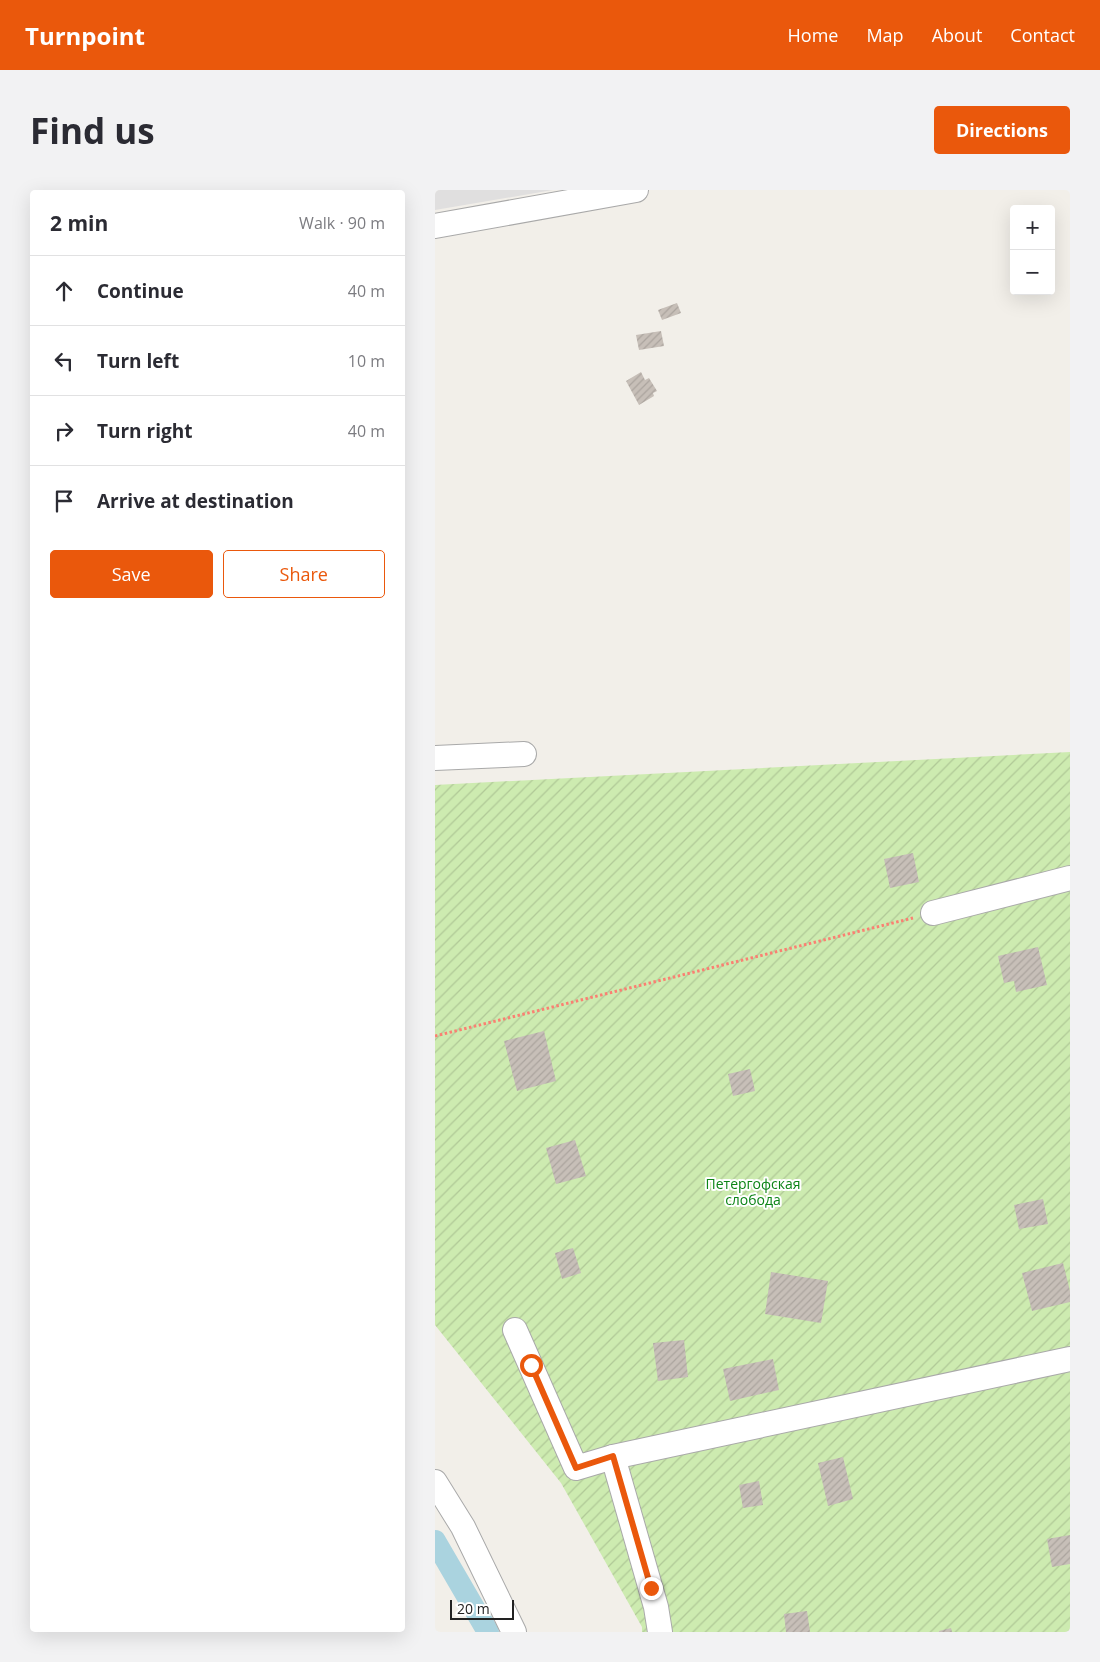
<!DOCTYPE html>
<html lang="en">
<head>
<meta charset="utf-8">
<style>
  :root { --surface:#fff; --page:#f2f2f3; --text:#2b2b33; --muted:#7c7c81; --line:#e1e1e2; --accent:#ea580c }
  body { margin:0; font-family:"Open Sans",sans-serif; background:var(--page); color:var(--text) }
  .controls { position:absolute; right:15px; top:15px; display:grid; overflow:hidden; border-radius:5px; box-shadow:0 5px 20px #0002 }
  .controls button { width:45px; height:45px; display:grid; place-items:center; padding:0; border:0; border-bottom:1px solid var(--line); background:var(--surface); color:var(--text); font:25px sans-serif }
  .scale { position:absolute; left:15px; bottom:12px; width:64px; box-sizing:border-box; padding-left:5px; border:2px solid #222; border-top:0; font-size:14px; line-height:18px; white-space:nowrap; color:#222; -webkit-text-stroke:4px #fff; paint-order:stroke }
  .stop { position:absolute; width:15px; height:15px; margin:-11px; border:4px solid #ea580c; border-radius:50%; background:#fff }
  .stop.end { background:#ea580c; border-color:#fff; box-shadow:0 1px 5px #0008 }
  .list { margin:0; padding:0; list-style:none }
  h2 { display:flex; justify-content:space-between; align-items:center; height:65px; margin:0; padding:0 20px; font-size:21px }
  h2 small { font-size:16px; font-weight:400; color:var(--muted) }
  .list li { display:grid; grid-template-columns:32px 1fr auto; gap:15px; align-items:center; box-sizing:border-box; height:70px; padding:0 20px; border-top:1px solid var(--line) }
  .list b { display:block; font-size:19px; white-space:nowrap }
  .list em { font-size:16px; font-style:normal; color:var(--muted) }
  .actions { display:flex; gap:10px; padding:15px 20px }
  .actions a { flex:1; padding:11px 0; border:1px solid var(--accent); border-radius:5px; text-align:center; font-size:18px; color:var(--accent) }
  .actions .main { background:var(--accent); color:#fff }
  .icon { flex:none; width:28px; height:28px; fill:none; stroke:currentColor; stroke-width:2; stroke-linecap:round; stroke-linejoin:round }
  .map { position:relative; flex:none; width:635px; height:1442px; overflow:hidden; border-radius:5px }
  header { display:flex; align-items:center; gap:30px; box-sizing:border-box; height:70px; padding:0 25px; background:var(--accent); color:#fff }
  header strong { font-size:24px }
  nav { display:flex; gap:28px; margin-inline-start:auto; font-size:18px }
  .intro { display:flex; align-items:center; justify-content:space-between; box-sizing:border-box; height:120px; padding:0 30px }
  h1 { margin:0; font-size:35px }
  .button { padding:12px 22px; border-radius:5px; background:var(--accent); color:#fff; font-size:18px; font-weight:700 }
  main { display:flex; gap:30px; padding:0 30px }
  aside { flex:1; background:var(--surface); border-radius:5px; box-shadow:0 5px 20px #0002 }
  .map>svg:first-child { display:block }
  .residential { fill:#e0dfdf }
  .garden { fill:url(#garden-furrows) }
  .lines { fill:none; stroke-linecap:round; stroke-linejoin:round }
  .canal { stroke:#aad3df; stroke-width:22 }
  .building { fill:url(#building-hatch) }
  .minor-casing { stroke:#a9a9a9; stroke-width:26 }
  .path { stroke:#fa8072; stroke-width:3; stroke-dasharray:2.5 2.5; stroke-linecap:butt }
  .minor { stroke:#fff; stroke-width:24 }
  .route { stroke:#ea580c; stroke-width:6 }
  .labels { text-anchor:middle; stroke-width:4; stroke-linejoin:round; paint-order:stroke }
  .park-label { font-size:14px; fill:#0c8416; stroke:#fff }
</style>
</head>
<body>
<header>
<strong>Turnpoint</strong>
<nav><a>Home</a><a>Map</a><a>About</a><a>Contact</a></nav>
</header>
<div class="intro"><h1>Find us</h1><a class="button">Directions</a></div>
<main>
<aside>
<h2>2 min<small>Walk · 90 m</small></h2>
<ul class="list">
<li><svg class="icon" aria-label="ahead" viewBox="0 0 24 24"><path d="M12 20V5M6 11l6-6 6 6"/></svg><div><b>Continue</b></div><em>40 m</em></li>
<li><svg class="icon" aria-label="left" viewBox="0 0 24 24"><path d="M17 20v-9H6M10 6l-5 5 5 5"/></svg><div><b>Turn left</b></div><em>10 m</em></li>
<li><svg class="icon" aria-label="right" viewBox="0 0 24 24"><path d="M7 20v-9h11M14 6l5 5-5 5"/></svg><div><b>Turn right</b></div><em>40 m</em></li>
<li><svg class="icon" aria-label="arrive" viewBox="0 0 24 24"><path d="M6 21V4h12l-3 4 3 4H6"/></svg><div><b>Arrive at destination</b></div></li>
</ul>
<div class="actions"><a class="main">Save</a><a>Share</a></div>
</aside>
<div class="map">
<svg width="635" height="1442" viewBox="0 0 635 1442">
  <defs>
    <pattern id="garden-furrows" width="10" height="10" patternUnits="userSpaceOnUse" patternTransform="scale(1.25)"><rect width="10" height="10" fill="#cdebb0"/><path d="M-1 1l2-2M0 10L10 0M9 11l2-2" fill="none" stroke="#b0c997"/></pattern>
    <pattern id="building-hatch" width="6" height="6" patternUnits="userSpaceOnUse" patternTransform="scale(1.25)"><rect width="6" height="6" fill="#c7bfb8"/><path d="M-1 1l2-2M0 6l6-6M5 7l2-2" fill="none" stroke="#aba49e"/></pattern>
  </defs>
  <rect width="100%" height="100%" fill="#f2efe9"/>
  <polygon class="residential" points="0,0 118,0 0,20"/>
  <polygon class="garden" points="635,562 635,1442 207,1442 207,1437 126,1293 0,1135 0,595"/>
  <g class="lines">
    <polyline class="canal" points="0,1351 53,1442"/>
  </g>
  <g class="building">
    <polygon points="242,113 246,123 227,130 223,120"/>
    <polygon points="226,141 229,156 204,160 201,145"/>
    <polygon points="206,182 210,190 214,188 222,201 218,203 219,206 204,215 191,191"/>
    <polygon points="478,663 484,692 455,698 449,669"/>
    <polygon points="603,757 612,795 581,802 579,791 569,793 563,766"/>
    <polygon points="109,841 121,891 82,901 69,851"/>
    <polygon points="315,879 320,901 298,906 293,884"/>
    <polygon points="140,950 151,986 121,994 111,958"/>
    <polygon points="608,1009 613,1034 584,1039 579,1015"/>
    <polygon points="138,1058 146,1083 127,1089 120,1063"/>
    <polygon points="628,1073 635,1101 635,1112 597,1121 587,1083"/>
    <polygon points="336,1082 393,1091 386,1133 330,1124"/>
    <polygon points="249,1150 253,1187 223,1191 218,1153"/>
    <polygon points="338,1169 344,1200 295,1211 288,1179"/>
    <polygon points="408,1267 418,1309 393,1316 383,1273"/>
    <polygon points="324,1291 328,1315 308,1318 304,1295"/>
    <polygon points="635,1345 635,1374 617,1377 612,1349"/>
    <polygon points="372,1421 375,1442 351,1442 349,1424"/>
    <polygon points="516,1438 517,1442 504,1442 504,1441"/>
  </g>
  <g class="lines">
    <g class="minor-casing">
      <g id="minor">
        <polyline points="0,36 201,0"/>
        <polyline points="0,568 89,564"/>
        <polyline points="498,723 635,688"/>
        <polyline points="80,1140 141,1278 178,1267 635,1169"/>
        <polyline points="178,1267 221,1417 225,1442"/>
        <polyline points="0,1292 28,1337 79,1442"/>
      </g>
    </g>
    <polyline class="path" points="0,846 478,728"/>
    <use href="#minor" class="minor"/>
  </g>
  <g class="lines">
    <polyline class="route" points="96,1175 141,1278 178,1266 216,1398"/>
  </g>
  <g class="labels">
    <g class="park-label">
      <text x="318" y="999">Петергофская<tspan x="318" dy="16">слобода</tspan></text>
    </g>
  </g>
</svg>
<div class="controls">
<button>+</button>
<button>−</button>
</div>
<div class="scale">20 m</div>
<div class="stop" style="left:96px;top:1175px"></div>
<div class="stop end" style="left:216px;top:1398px"></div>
</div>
</main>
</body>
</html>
